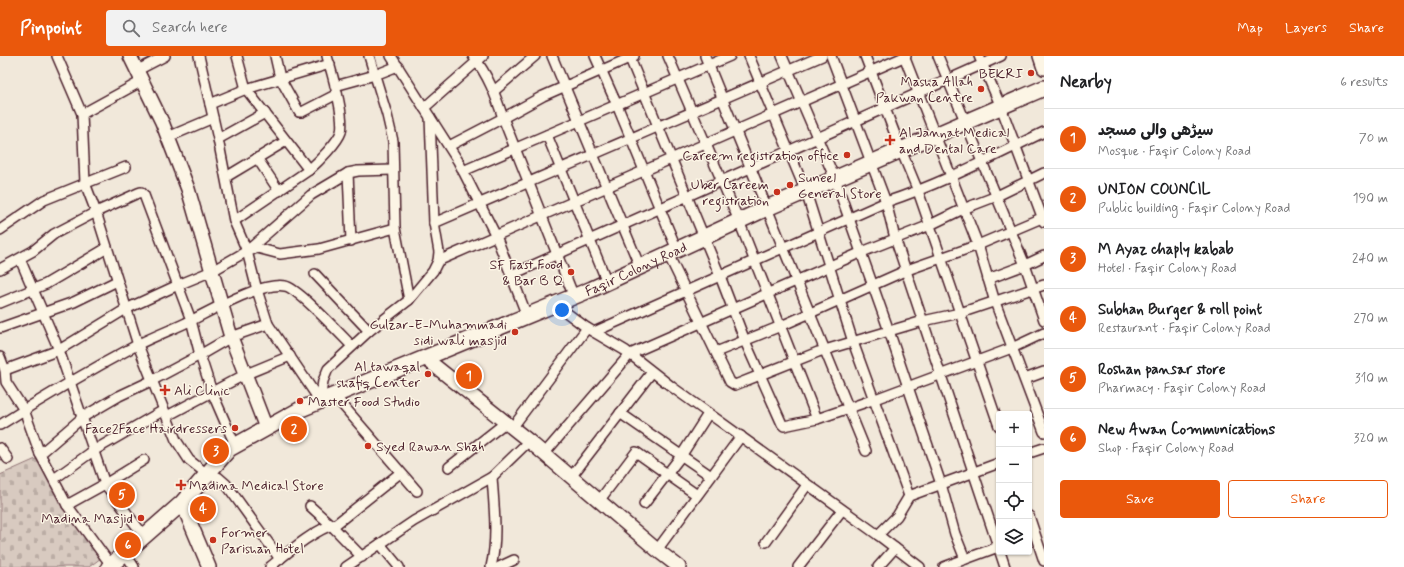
<!DOCTYPE html>
<html lang="en">
<head>
<meta charset="utf-8">
<style>
  :root { --surface:#fff; --page:#f2f2f2; --text:#202124; --muted:#757577; --line:#e0e0e0; --accent:#ea580c }
  body { margin:0; font-family:Mynerve,"Playpen Sans Arabic",sans-serif; background:var(--page); color:var(--text) }
  .controls { position:absolute; right:12px; bottom:12px; display:grid; overflow:hidden; border-radius:4px; box-shadow:0 1px 3px #0004 }
  .controls button { width:36px; height:36px; display:grid; place-items:center; padding:0; border:0; border-bottom:1px solid var(--line); background:var(--surface); color:var(--text); font:20px sans-serif }
  .you { position:absolute; left:562px; top:254px; width:14px; height:14px; margin:-10px; border:3px solid #fff; border-radius:50%; background:#1a73e8; box-shadow:0 0 0 6px #1a73e833 }
  .badge { display:grid; place-items:center; width:26px; height:26px; border-radius:50%; background:var(--accent); color:#fff; font-size:13px; font-weight:700 }
  .pin { position:absolute; translate:-50% -50%; border:2px solid #fff; box-shadow:0 1px 4px #0006 }
  .list { margin:0; padding:0; list-style:none }
  h2 { display:flex; justify-content:space-between; align-items:center; height:52px; margin:0; padding:0 16px; font-size:17px }
  h2 small { font-size:13px; font-weight:400; color:var(--muted) }
  .list li { display:grid; grid-template-columns:26px 1fr auto; gap:12px; align-items:center; box-sizing:border-box; height:60px; padding:0 16px; border-top:1px solid var(--line) }
  .list b { display:block; font-size:15px; white-space:nowrap }
  .list p { margin:0; font-size:13px; white-space:nowrap; color:var(--muted) }
  .list em { font-size:13px; font-style:normal; color:var(--muted) }
  .actions { display:flex; gap:8px; padding:12px 16px }
  .actions a { flex:1; padding:9px 0; border:1px solid var(--accent); border-radius:4px; text-align:center; font-size:14px; color:var(--accent) }
  .actions .main { background:var(--accent); color:#fff }
  .icon { flex:none; width:22px; height:22px; fill:none; stroke:currentColor; stroke-width:2; stroke-linecap:round; stroke-linejoin:round }
  .map { position:relative; flex:none; width:1044px; height:511px; overflow:hidden }
  header { display:flex; align-items:center; gap:24px; box-sizing:border-box; height:56px; padding:0 20px; background:var(--accent); color:#fff }
  header strong { font-size:19px }
  nav { display:flex; gap:22px; margin-inline-start:auto; font-size:14px }
  .search { width:280px; height:36px; background:var(--page); display:flex; align-items:center; gap:10px; box-sizing:border-box; padding:0 14px; border-radius:4px; color:var(--muted); font-size:15px }
  main { display:flex }
  aside { flex:1; background:var(--surface) }
  .map>svg:first-child { display:block }
  .cemetery { fill:url(#cemetery-stones); stroke:#917476 }
  .lines { fill:none; stroke-linecap:round; stroke-linejoin:round }
  .street-casing { stroke:#4a1f2b; stroke-width:12 }
  .secondary-casing { stroke:#4a1f2b; stroke-width:16 }
  .primary-casing { stroke:#4a1f2b; stroke-width:18 }
  .street { stroke:#fcf5e5; stroke-width:9 }
  .secondary { stroke:#fcf5e5; stroke-width:13 }
  .primary { stroke:#fcf5e5; stroke-width:15 }
  .poi-dot { fill:#c8321e; stroke:#fcf5e5; stroke-width:1.5 }
  .labels { text-anchor:middle; stroke-width:3; stroke-linejoin:round; paint-order:stroke }
  .poi-label { font-size:14px; fill:#4a1f2b; stroke:#fcf5e5; text-anchor:end }
  .street-label { font-size:14px; fill:#4a1f2b; stroke:#fcf5e5 }
</style>
</head>
<body>
<header>
<strong>Pinpoint</strong>
<div class="search"><svg class="icon" aria-label="search" viewBox="0 0 24 24"><circle cx="10" cy="10" r="6"/><path d="M15 15l6 6"/></svg>Search here</div>
<nav><a>Map</a><a>Layers</a><a>Share</a></nav>
</header>
<main>
<div class="map">
<svg width="1044" height="511" viewBox="0 0 1044 511">
  <defs>
    <pattern id="cemetery-stones" width="16" height="16" patternUnits="userSpaceOnUse"><rect width="16" height="16" fill="#d8cac0"/><path d="M2 7V4a2 2 0 0 1 4 0v3zM10 15v-3a2 2 0 0 1 4 0v3z" fill="#bbada5"/></pattern>
  </defs>
  <rect width="100%" height="100%" fill="#f1e8da"/>
  <filter id="ink" filterUnits="userSpaceOnUse"><feTurbulence type="fractalNoise" baseFrequency=".025" numOctaves="2"/><feDisplacementMap in="SourceGraphic" scale="8" xChannelSelector="R" yChannelSelector="G"/><feConvolveMatrix kernelMatrix="1 2 1 2 8 2 1 2 1" color-interpolation-filters="sRGB"/></filter>
  <g filter="url(#ink)">
    <polygon class="cemetery" points="38,402 101,502 89,511 0,511 0,419"/>
    <g class="lines">
      <g class="street-casing">
        <g id="street">
          <polyline points="57,0 82,58 85,127 96,156 138,289 176,384 189,404 207,418 218,421 226,428 280,503"/>
          <polyline points="199,0 218,83 234,165 247,195 257,234 268,268 320,345"/>
          <polyline points="237,0 246,33 309,114"/>
          <polyline points="275,0 280,22 299,56 302,56 337,38"/>
          <polyline points="369,0 387,59 393,85 395,172 409,244"/>
          <polyline points="391,0 458,105 496,180 527,260"/>
          <path d="M473 0C488 19 496 40 503 62L574 241"/>
          <polyline points="552,0 640,211"/>
          <polyline points="595,0 617,49 677,194"/>
          <polyline points="629,0 720,220 745,285 782,368 784,370 817,363 875,343 1012,292 1044,277"/>
          <polyline points="668,0 739,165 817,363"/>
          <polyline points="705,0 866,395"/>
          <polyline points="749,0 806,136 853,286 909,440"/>
          <polyline points="782,0 835,123 889,275 941,428 955,478 965,503"/>
          <polyline points="831,0 886,146 895,182 999,493"/>
          <polyline points="865,0 901,94 918,135 999,370"/>
          <polyline points="904,0 978,189 995,246 1044,376"/>
          <polyline points="938,0 1025,209 1044,264"/>
          <polyline points="979,0 1001,51 1044,166"/>
          <polyline points="138,14 165,0"/>
          <polyline points="335,30 375,19 398,10"/>
          <polyline points="494,35 535,0"/>
          <polyline points="210,48 246,33 330,8"/>
          <polyline points="424,52 483,0"/>
          <polyline points="82,58 142,25"/>
          <polyline points="547,79 607,226"/>
          <polyline points="168,81 213,62"/>
          <polyline points="218,83 265,57"/>
          <polyline points="449,90 503,62 543,40 634,0"/>
          <polyline points="257,102 279,135"/>
          <polyline points="463,115 730,0"/>
          <polyline points="348,117 351,185"/>
          <polyline points="226,121 286,85"/>
          <path d="M234 165 309 114C318 106 338 86 341 76 345 59 332 18 327 0"/>
          <polyline points="434,167 822,0"/>
          <polyline points="0,174 44,144 126,111"/>
          <polyline points="249,195 257,192 280,198 319,193 395,172"/>
          <polyline points="668,198 730,326 735,329 818,296 923,265 960,257 1044,229"/>
          <polyline points="20,203 59,294 105,428 144,480"/>
          <polyline points="438,205 906,0"/>
          <polyline points="0,213 33,195 54,178 96,156 138,137 141,136 144,139 191,264 200,299 212,336 235,389"/>
          <polyline points="315,218 369,275"/>
          <polyline points="511,219 1001,0"/>
          <polyline points="988,223 1025,209 1044,200"/>
          <polyline points="0,247 46,228 107,192"/>
          <polyline points="555,248 587,272 626,295 672,331 878,479 920,511"/>
          <polyline points="0,272 74,246 117,225"/>
          <path d="M594 276 886 146C941 128 992 101 1044 76"/>
          <polyline points="716,296 781,270 907,214 978,189 1044,161"/>
          <polyline points="0,301 5,314 6,326 24,354 40,398 67,449 111,509"/>
          <polyline points="5,314 59,294 126,253 178,229 212,215 247,195 311,139 348,117 358,115 393,114"/>
          <polyline points="1025,323 1044,316"/>
          <polyline points="334,339 417,435"/>
          <polyline points="320,345 323,325 328,313 369,275 409,244 433,215 438,205 439,196 434,167 430,61"/>
          <polyline points="620,357 711,420"/>
          <polyline points="167,360 244,319 290,300"/>
          <path d="M0 369C44 341 90 314 137 289 154 280 174 273 192 264 214 253 261 226 285 230 298 232 340 278 352 290"/>
          <polyline points="512,372 587,272"/>
          <polyline points="0,392 8,403"/>
          <polyline points="1029,397 1044,392"/>
          <polyline points="40,398 83,361 119,340 153,324 200,299 231,281 268,268"/>
          <polyline points="544,398 630,298 862,196 930,169 963,153 997,140 1044,117"/>
          <polyline points="449,411 505,367"/>
          <polyline points="571,421 652,316"/>
          <polyline points="54,423 93,395 164,354"/>
          <polyline points="599,445 636,396 667,418 697,439"/>
          <polyline points="644,448 681,400 708,358"/>
          <polyline points="67,449 105,428 144,404"/>
          <polyline points="310,450 331,469 362,501"/>
          <polyline points="1029,460 1044,505"/>
          <polyline points="878,479 897,460 909,440 999,407"/>
          <polyline points="766,486 807,429"/>
          <polyline points="380,488 399,511"/>
          <polyline points="657,494 741,380"/>
          <polyline points="1000,496 1005,511"/>
          <polyline points="125,497 134,511"/>
          <path d="M270 511C286 498 316 472 336 468L400 417"/>
          <polyline points="346,511 414,465 492,421 529,385"/>
          <path d="M491 511C498 481 494 451 492 421"/>
          <polyline points="499,511 514,504"/>
          <polyline points="798,511 842,454"/>
          <polyline points="878,511 895,492"/>
          <polyline points="944,511 998,491"/>
        </g>
      </g>
      <g class="secondary-casing">
        <g id="secondary">
          <polyline points="130,0 162,66 188,133 231,281 266,372"/>
          <polyline points="1040,0 1044,12"/>
          <polyline points="425,302 529,385 657,494 679,511"/>
          <polyline points="182,447 209,511"/>
        </g>
      </g>
      <g class="primary-casing">
        <g id="primary">
          <path id="s1" d="M109 511 182 447 229 393 301 353 592 233 767 152 1044 32"/>
        </g>
      </g>
      <use href="#street" class="street"/>
      <use href="#secondary" class="secondary"/>
      <use href="#primary" class="primary"/>
    </g>
  </g>
  <g class="poi-dot">
    <circle cx="1031" cy="17" r="4"/>
    <circle cx="981" cy="33" r="4"/>
    <path d="M888 78h4v4h4v4h-4v4h-4v-4h-4v-4h4z"/>
    <circle cx="847" cy="99" r="4"/>
    <circle cx="790" cy="129" r="4"/>
    <circle cx="777" cy="136" r="4"/>
    <circle cx="571" cy="216" r="4"/>
    <circle cx="515" cy="276" r="4"/>
    <circle cx="428" cy="318" r="4"/>
    <path d="M163 328h4v4h4v4h-4v4h-4v-4h-4v-4h4z"/>
    <circle cx="300" cy="345" r="4"/>
    <circle cx="235" cy="372" r="4"/>
    <circle cx="368" cy="390" r="4"/>
    <path d="M179 423h4v4h4v4h-4v4h-4v-4h-4v-4h4z"/>
    <circle cx="141" cy="462" r="4"/>
    <circle cx="213" cy="484" r="4"/>
  </g>
  <g class="labels">
    <g class="poi-label">
      <text x="1023" y="22">BEKRI</text>
      <text x="973" y="30">Masha Allah<tspan x="973" dy="16">Pakwan Centre</tspan></text>
      <text x="899" y="81" text-anchor="start">Al Jannat Medical<tspan x="899" dy="16">and Dental Care</tspan></text>
      <text x="839" y="104">Careem registration office</text>
      <text x="798" y="126" text-anchor="start">Suneel<tspan x="798" dy="16">General Store</tspan></text>
      <text x="769" y="133">Uber Careem<tspan x="769" dy="16">registration</tspan></text>
      <text x="563" y="213">SF Fast Food<tspan x="563" dy="16">&amp; Bar B Q</tspan></text>
      <text x="507" y="273">Gulzar-E-Muhammadi<tspan x="507" dy="16">sidi wali masjid</tspan></text>
      <text x="420" y="315">Al tawaqal<tspan x="420" dy="16">shafiq Center</tspan></text>
      <text x="174" y="339" text-anchor="start">Ali Clinic</text>
      <text x="308" y="350" text-anchor="start">Master Food Studio</text>
      <text x="227" y="377">Face2Face Hairdressers</text>
      <text x="376" y="395" text-anchor="start">Syed Rawan Shah</text>
      <text x="189" y="434" text-anchor="start">Madina Medical Store</text>
      <text x="133" y="467">Madina Masjid</text>
      <text x="221" y="481" text-anchor="start">Former<tspan x="221" dy="16">Parishan Hotel</tspan></text>
    </g>
    <g class="street-label">
      <text dy="5" stroke="none"><textPath href="#s1" startOffset="614">Faqir Colony Road</textPath></text>
    </g>
  </g>
</svg>
<div class="controls">
<button>+</button>
<button>−</button>
<button><svg class="icon" aria-label="locate" viewBox="0 0 24 24"><circle cx="12" cy="12" r="6"/><path d="M12 2v4M12 18v4M2 12h4M18 12h4"/></svg></button>
<button><svg class="icon" aria-label="layers" viewBox="0 0 24 24"><path d="M12 4l9 5-9 5-9-5zM3 14l9 5 9-5"/></svg></button>
</div>
<div class="you"></div>
<div class="pin badge" style="left:469px;top:320px">1</div>
<div class="pin badge" style="left:294px;top:373px">2</div>
<div class="pin badge" style="left:216px;top:395px">3</div>
<div class="pin badge" style="left:203px;top:453px">4</div>
<div class="pin badge" style="left:122px;top:439px">5</div>
<div class="pin badge" style="left:128px;top:489px">6</div>
</div>
<aside>
<h2>Nearby<small>6 results</small></h2>
<ul class="list">
<li><span class="badge">1</span><div><b>سیڑھی والی مسجد</b><p>Mosque · Faqir Colony Road</p></div><em>70 m</em></li>
<li><span class="badge">2</span><div><b>UNION COUNCIL</b><p>Public building · Faqir Colony Road</p></div><em>190 m</em></li>
<li><span class="badge">3</span><div><b>M Ayaz chaply kabab</b><p>Hotel · Faqir Colony Road</p></div><em>240 m</em></li>
<li><span class="badge">4</span><div><b>Subhan Burger &amp; roll point</b><p>Restaurant · Faqir Colony Road</p></div><em>270 m</em></li>
<li><span class="badge">5</span><div><b>Roshan pansar store</b><p>Pharmacy · Faqir Colony Road</p></div><em>310 m</em></li>
<li><span class="badge">6</span><div><b>New Awan Communications</b><p>Shop · Faqir Colony Road</p></div><em>320 m</em></li>
</ul>
<div class="actions"><a class="main">Save</a><a>Share</a></div>
</aside>
</main>
</body>
</html>
